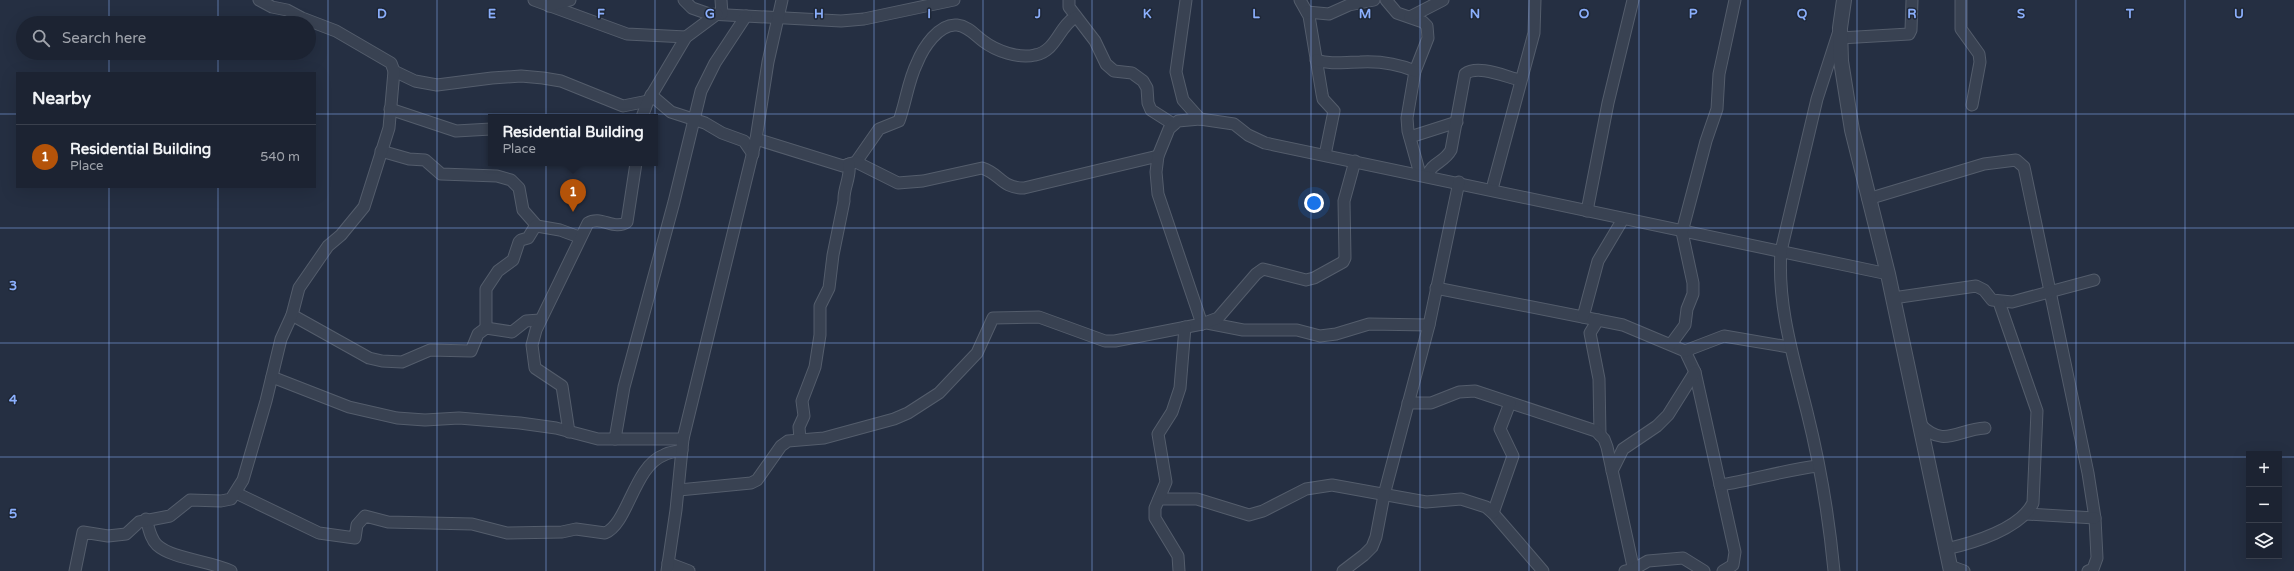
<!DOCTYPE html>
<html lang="en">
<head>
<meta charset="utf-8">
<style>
  :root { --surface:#1c2332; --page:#292f3e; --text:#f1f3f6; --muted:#a0a4ac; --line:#3a404d; --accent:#b45309 }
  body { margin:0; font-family:"Varela Round",sans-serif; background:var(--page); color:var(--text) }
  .controls { position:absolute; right:12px; bottom:12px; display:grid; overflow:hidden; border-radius:0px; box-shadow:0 4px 16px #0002 }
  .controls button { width:36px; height:36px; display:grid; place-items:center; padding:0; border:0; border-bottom:1px solid var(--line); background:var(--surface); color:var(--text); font:20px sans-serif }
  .you { position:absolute; left:1314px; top:203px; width:14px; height:14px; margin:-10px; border:3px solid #fff; border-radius:50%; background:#1a73e8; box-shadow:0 0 0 6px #1a73e833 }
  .badge { display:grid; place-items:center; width:26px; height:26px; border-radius:50%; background:var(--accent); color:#fff; font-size:13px; font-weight:700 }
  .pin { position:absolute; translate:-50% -33px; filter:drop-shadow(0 1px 2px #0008) }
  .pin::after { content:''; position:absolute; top:21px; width:14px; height:12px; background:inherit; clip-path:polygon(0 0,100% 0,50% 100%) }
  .popup { position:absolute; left:488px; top:114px; width:170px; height:52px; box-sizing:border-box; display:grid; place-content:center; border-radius:0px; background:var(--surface); filter:drop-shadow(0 1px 3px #0005); font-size:13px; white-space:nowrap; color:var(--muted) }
  .popup b { font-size:15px; color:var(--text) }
  .popup::after { content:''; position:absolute; left:50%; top:100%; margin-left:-8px; border:8px solid transparent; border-top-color:var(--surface) }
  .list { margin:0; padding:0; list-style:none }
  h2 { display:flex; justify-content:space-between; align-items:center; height:52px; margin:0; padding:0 16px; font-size:17px }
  h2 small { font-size:13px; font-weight:400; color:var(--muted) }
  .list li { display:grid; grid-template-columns:26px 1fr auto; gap:12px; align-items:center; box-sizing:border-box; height:64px; padding:0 16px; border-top:1px solid var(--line) }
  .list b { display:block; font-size:15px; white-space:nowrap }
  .list p { margin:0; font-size:13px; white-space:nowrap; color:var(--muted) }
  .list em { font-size:13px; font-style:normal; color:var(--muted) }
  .icon { flex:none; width:22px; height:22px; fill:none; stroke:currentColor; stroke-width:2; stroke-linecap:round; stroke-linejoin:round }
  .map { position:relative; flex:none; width:2294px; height:571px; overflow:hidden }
  .search { position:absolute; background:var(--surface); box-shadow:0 4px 16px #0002; left:16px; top:16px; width:300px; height:44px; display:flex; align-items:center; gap:10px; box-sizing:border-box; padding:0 14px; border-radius:22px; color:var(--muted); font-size:15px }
  .panel { position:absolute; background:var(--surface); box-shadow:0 4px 16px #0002; left:16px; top:72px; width:300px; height:116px; border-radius:0px }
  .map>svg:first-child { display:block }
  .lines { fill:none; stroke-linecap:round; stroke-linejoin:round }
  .minor-casing { stroke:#545d6c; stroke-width:13 }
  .tertiary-casing { stroke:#545d6c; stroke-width:16 }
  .minor { stroke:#394252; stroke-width:11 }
  .tertiary { stroke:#394252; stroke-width:14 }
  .grid { fill:none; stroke:#8baffc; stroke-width:1; stroke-opacity:0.55 }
  .grid-label { font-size:13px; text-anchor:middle; font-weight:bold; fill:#8baffc; stroke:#1e2737; stroke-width:3; stroke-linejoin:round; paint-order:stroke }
</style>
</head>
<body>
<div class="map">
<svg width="2294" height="571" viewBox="0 0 2294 571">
  <rect width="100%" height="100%" fill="#252f42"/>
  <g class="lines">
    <g class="minor-casing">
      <g id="minor">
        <polyline points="534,0 627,34 686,37"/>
        <polyline points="684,0 692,8 709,14 841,21 864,19 954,0"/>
        <polyline points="721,0 722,14"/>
        <polyline points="1069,0 1069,7 1095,41 1106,64 1114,71 1132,73 1143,81 1147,88 1148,103 1151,110 1173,124"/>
        <polyline points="1186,0 1176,72 1183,100 1200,119"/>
        <polyline points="1300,0 1309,16 1322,94 1323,99 1334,111 1325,155"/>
        <polyline points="1386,0 1397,13 1423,22 1427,26 1428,38 1415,71 1407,118 1408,131 1420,174"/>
        <polyline points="1961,0 1961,29 1979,54 1980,62 1972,105"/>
        <polyline points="549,6 570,0"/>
        <polyline points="1307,12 1329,14 1349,5 1374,0"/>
        <polyline points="1410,17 1443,0"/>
        <polyline points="1840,38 1909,34 1911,30 1912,0"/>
        <path d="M1316 60C1332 65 1344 62 1360 62 1378 61 1398 64 1415 71"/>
        <polyline points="394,71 415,81 437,85 492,78 521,76 543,78 561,81 623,106 648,101"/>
        <polyline points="651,95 671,112 705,123 722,133 744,141 753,154"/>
        <polyline points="390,109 456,131 491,129"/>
        <polyline points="642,117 648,101 686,37 717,14"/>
        <polyline points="1410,137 1457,122"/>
        <path d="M756 139 843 166 856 162 879 129 899 121C906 102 908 81 917 63 923 48 939 23 957 25 968 26 975 35 983 41 996 51 1019 59 1035 55 1057 51 1059 25 1076 17"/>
        <polyline points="381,151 409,159 425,160 441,174 497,176 511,180 519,188 523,210 537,226 560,230 579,237"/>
        <path d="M856 162 898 183 923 181 982 168C1001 174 1001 188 1024 188L1158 156"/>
        <path d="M1427 176C1432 162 1444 163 1451 150L1465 74C1478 64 1506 77 1520 80"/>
        <polyline points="1492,189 1534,33 1535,0"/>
        <polyline points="1868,199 1984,164 2016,160 2024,167 2088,473 2095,518 2097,558 2093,569 2088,571"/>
        <polyline points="1587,211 1608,103 1633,0"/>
        <polyline points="1436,288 1623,325 1685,351 1695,372 1735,552 1733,565 1723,571"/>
        <polyline points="1893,298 1976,286 1984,290 1992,300 2012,302 2094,280"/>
        <polyline points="292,315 369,358 382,361 402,362 430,350 471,351 478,334 486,328 512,332 526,321 540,320"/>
        <polyline points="1583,317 1598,261 1623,219"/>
        <polyline points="1598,320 1590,333 1599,379 1600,435"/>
        <polyline points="1207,323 1243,330 1297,330 1320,336 1336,334 1369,324 1429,325"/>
        <polyline points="1202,324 1158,194 1156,172 1158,156 1169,129 1178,121 1200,119 1234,124 1248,135 1265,143 1888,274"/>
        <polyline points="486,328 486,289 498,271 513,260 519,242 521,240 528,238 536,225"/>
        <polyline points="1671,344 1685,325 1687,309 1693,294 1693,283 1682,232 1706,141 1717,109 1719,74 1735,0"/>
        <polyline points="1685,351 1724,336 1789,347"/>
        <polyline points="272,377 349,407 397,418 425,420 459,418 520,423 556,428 598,439 683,439"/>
        <polyline points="1408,403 1431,403 1459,392 1475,391 1596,431 1604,439 1607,447 1634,571"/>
        <path d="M1920 424C1944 449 1958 429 1985 428"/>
        <path d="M569 432 562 386 535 368 532 345 536 330 588 223C601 215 614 231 627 222L636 163"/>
        <polyline points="615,439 624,387 674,202 701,91 715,63 746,16"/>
        <path d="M800 439 799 427 804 416 802 401 815 367 820 335V306L829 288 833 255 844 201C843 188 851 178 849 164"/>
        <polyline points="1612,471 1623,449 1657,426 1668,415 1695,372"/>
        <path d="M1720 485C1753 480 1785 470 1818 466"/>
        <polyline points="679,490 751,483 757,480 781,446 788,441 824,438 894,419 908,413 939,393 977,353 993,318 1039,317 1105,341 1115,341 1202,324 1218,318 1256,274 1263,269 1306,280 1314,278 1343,262 1345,258 1344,201 1355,161"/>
        <path d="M236 493 319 533 355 538 357 525 365 516 388 522 472 524 507 533 562 532 576 529 605 533C628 524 634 466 664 455 669 452 676 452 682 450"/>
        <polyline points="1159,499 1197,499 1249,515 1263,511 1306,489 1332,485 1426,502 1461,499 1486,507 1493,513 1543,571"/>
        <polyline points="1493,513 1513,456 1500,429 1510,403"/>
        <polyline points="2026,514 2095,518"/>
        <path d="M146 519C149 528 150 538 157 545 172 559 211 561 231 571"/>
        <path d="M1946 549C1973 543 2020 529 2033 503L2037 411 1999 302"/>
        <polyline points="668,563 689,571"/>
        <polyline points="1950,566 1964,571"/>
        <polyline points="75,571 83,532 108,536 126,534 139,522 170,516 190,500 221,501 231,499 243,480 266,401 281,339 292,315 299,288 328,246 341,235 364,207 389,128 394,71 391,63 336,31 302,18 287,10 272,7 259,0"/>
        <polyline points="667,571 676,510 683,439 756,139 768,62 782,0"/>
        <polyline points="1179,571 1178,556 1155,518 1155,508 1166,482 1158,434 1172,412 1180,388 1185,327"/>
        <polyline points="1343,571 1364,555 1372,547 1376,537 1384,495 1429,325 1459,182"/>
        <polyline points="1625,571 1634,569 1648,561 1683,558 1704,571"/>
        <path d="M1834 571C1829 518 1820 464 1807 412 1794 359 1777 306 1781 251L1817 99 1838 34"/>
      </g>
    </g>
    <g class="tertiary-casing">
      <polyline id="tertiary" points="1844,0 1840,28 1841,61 1852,130 1888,274 1951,571"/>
    </g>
    <use href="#minor" class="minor"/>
    <use href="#tertiary" class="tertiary"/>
  </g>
  <path class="grid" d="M109 0V23M218 0V23M328 0V571M437 0V571M546 0V571M655 0V571M765 0V571M874 0V571M983 0V571M1092 0V571M1202 0V571M1311 0V571M1420 0V571M1529 0V571M1639 0V571M1748 0V571M1857 0V571M1966 0V571M2076 0V571M2185 0V571M109 53V73M218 53V73M0 114H17M315 114H2294M109 187V571M218 187V571M0 228H2294M0 343H2294M0 457H2249M2279 457H2294"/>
  <g class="grid-label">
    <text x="382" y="18">D</text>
    <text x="492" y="18">E</text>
    <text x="601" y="18">F</text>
    <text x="710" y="18">G</text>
    <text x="819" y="18">H</text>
    <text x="929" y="18">I</text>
    <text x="1038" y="18">J</text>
    <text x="1147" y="18">K</text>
    <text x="1256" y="18">L</text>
    <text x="1365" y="18">M</text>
    <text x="1475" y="18">N</text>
    <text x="1584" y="18">O</text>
    <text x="1693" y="18">P</text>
    <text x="1802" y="18">Q</text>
    <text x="1912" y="18">R</text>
    <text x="2021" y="18">S</text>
    <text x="2130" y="18">T</text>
    <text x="2239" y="18">U</text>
    <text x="13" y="290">3</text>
    <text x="13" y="404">4</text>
    <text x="13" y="518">5</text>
  </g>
</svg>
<div class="controls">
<button>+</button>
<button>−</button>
<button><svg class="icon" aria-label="layers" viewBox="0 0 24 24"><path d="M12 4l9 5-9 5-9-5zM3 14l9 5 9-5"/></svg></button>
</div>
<div class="you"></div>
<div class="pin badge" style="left:573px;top:212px">1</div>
<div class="popup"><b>Residential Building</b>Place</div>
<div class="search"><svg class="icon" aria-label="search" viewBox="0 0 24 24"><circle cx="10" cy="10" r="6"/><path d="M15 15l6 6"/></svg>Search here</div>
<section class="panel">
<h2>Nearby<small></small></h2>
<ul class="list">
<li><span class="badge">1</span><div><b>Residential Building</b><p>Place</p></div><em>540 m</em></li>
</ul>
</section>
</div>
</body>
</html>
